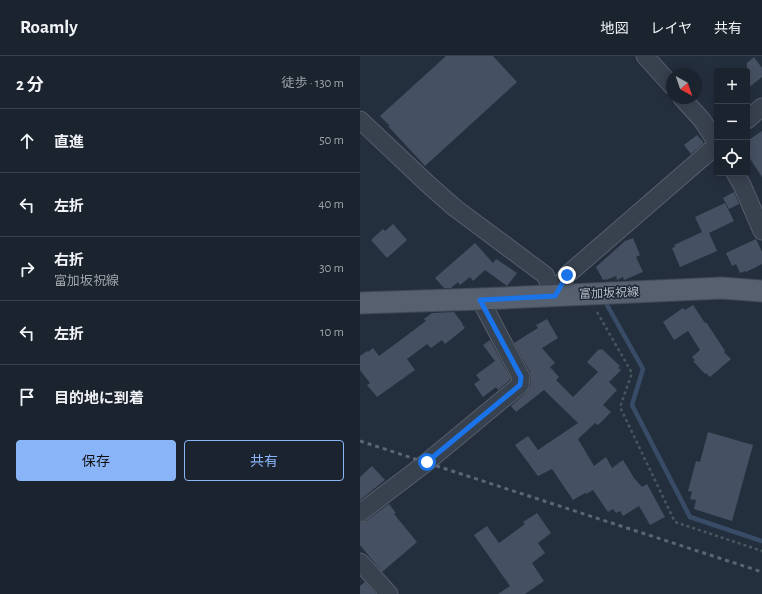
<!DOCTYPE html>
<html lang="ja">
<head>
<meta charset="utf-8">
<style>
  :root { --surface:#1b232e; --page:#242b36; --text:#f1f3f6; --muted:#a0a4aa; --line:#39404a; --accent:#8ab4f8 }
  body { margin:0; font-family:"Alegreya Sans","Noto Sans JP",sans-serif; background:var(--page); color:var(--text) }
  .controls { position:absolute; right:12px; top:12px; display:grid; overflow:hidden; border-radius:4px; box-shadow:0 2px 10px #0003 }
  .controls button { width:36px; height:36px; display:grid; place-items:center; padding:0; border:0; border-bottom:1px solid var(--line); background:var(--surface); color:var(--text); font:20px sans-serif }
  .compass { position:absolute; left:306px; top:12px; width:36px; height:36px; border-radius:50%; background:var(--surface); box-shadow:0 2px 10px #0003; rotate:140deg }
  .stop { position:absolute; width:12px; height:12px; margin:-9px; border:3px solid #1a73e8; border-radius:50%; background:#fff }
  .stop.end { background:#1a73e8; border-color:#fff; box-shadow:0 1px 4px #0008 }
  .list { margin:0; padding:0; list-style:none }
  h2 { display:flex; justify-content:space-between; align-items:center; height:52px; margin:0; padding:0 16px; font-size:17px }
  h2 small { font-size:13px; font-weight:400; color:var(--muted) }
  .list li { display:grid; grid-template-columns:26px 1fr auto; gap:12px; align-items:center; box-sizing:border-box; height:64px; padding:0 16px; border-top:1px solid var(--line) }
  .list b { display:block; font-size:15px; white-space:nowrap }
  .list p { margin:0; font-size:13px; white-space:nowrap; color:var(--muted) }
  .list em { font-size:13px; font-style:normal; color:var(--muted) }
  .actions { display:flex; gap:8px; padding:12px 16px }
  .actions a { flex:1; padding:9px 0; border:1px solid var(--accent); border-radius:4px; text-align:center; font-size:14px; color:var(--accent) }
  .actions .main { background:var(--accent); color:#111 }
  .icon { flex:none; width:22px; height:22px; fill:none; stroke:currentColor; stroke-width:2; stroke-linecap:round; stroke-linejoin:round }
  .map { position:relative; flex:none; width:402px; height:538px; overflow:hidden }
  header { display:flex; align-items:center; gap:24px; box-sizing:border-box; height:56px; padding:0 20px; background:var(--surface); border-bottom:1px solid var(--line) }
  header strong { font-size:19px }
  nav { display:flex; gap:22px; margin-inline-start:auto; font-size:14px }
  main { display:flex }
  aside { flex:1; background:var(--surface) }
  .map>svg:first-child { display:block }
  .lines { fill:none; stroke-linecap:round; stroke-linejoin:round }
  .stream { stroke:#394c67; stroke-width:4.5 }
  .building { fill:#455162 }
  .minor-casing { stroke:#565f6c; stroke-width:19 }
  .major-casing { stroke:#414a57; stroke-width:23 }
  .path { stroke:#44595c; stroke-width:2.5; stroke-dasharray:3 3; stroke-linecap:butt }
  .minor { stroke:#38414e; stroke-width:17 }
  .major { stroke:#56606e; stroke-width:21 }
  .rail { stroke:#5a6575; stroke-width:3; stroke-dasharray:4 4; stroke-linecap:butt }
  .route { stroke:#1a73e8; stroke-width:5 }
  .labels { text-anchor:middle; stroke-width:3; stroke-linejoin:round; paint-order:stroke }
  .street-label { font-size:12px; fill:#b4bcc9; stroke:#1d2633 }
</style>
</head>
<body>
<header>
<strong>Roamly</strong>
<nav><a>地図</a><a>レイヤ</a><a>共有</a></nav>
</header>
<main>
<aside>
<h2>2 分<small>徒歩 · 130 m</small></h2>
<ul class="list">
<li><svg class="icon" aria-label="ahead" viewBox="0 0 24 24"><path d="M12 20V5M6 11l6-6 6 6"/></svg><div><b>直進</b></div><em>50 m</em></li>
<li><svg class="icon" aria-label="left" viewBox="0 0 24 24"><path d="M17 20v-9H6M10 6l-5 5 5 5"/></svg><div><b>左折</b></div><em>40 m</em></li>
<li><svg class="icon" aria-label="right" viewBox="0 0 24 24"><path d="M7 20v-9h11M14 6l5 5-5 5"/></svg><div><b>右折</b><p>富加坂祝線</p></div><em>30 m</em></li>
<li><svg class="icon" aria-label="left" viewBox="0 0 24 24"><path d="M17 20v-9H6M10 6l-5 5 5 5"/></svg><div><b>左折</b></div><em>10 m</em></li>
<li><svg class="icon" aria-label="arrive" viewBox="0 0 24 24"><path d="M6 21V4h12l-3 4 3 4H6"/></svg><div><b>目的地に到着</b></div></li>
</ul>
<div class="actions"><a class="main">保存</a><a>共有</a></div>
</aside>
<div class="map">
<svg width="402" height="538" viewBox="0 0 402 538">
  <rect width="100%" height="100%" fill="#242f3e"/>
  <g class="lines">
    <polyline class="stream" points="247,249 283,313 272,349 330,461 402,485"/>
  </g>
  <g class="building">
    <polygon points="86,0 133,0 157,26 65,110 28,70 30,70 20,60"/>
    <polygon points="394,1 402,12 402,21 387,33 387,7"/>
    <polygon points="402,75 402,121 387,98 387,85"/>
    <polygon points="337,79 344,87 331,98 324,89"/>
    <polygon points="374,136 379,148 369,153 363,142"/>
    <polygon points="365,147 374,165 349,177 357,195 320,211 312,192 315,191 314,189 342,176 335,161"/>
    <polygon points="33,168 47,184 27,202 11,184 23,173 25,175"/>
    <polygon points="273,182 280,199 276,201 283,216 264,224 263,221 257,224 256,220 246,224 246,223 243,224 236,211 265,185"/>
    <polygon points="396,183 402,196 402,208 386,216 385,215 380,217 376,208 372,210 366,197"/>
    <polygon points="115,187 133,207 136,203 157,217 147,230 125,214 113,225 110,221 100,229 98,226 91,232 84,232 75,222"/>
    <polygon points="333,249 345,267 346,266 365,295 364,296 371,303 350,321 346,317 345,318 333,305 335,304 332,301 340,294 328,275 314,284 303,266 323,252 325,254"/>
    <polygon points="94,256 103,268 102,268 105,272 85,288 82,284 71,292 67,288 47,303 55,314 17,341 7,329 10,327 0,314 0,300 7,295 8,296 13,292 19,300 66,265 64,263 72,257"/>
    <polygon points="187,263 198,282 182,292 195,307 190,311 199,321 196,324 213,341 238,316 227,306 239,293 240,294 242,293 260,310 258,312 261,314 249,326 257,334 243,349 251,356 238,369 235,367 218,383 234,410 246,401 252,412 263,404 274,422 282,431 287,428 305,461 290,469 279,450 263,460 260,455 256,457 253,453 248,456 233,434 226,438 225,437 213,444 192,413 178,420 155,389 168,380 178,394 218,367 184,334 156,356 151,350 167,336 170,330 171,322 170,316 154,287 178,272 176,269"/>
    <polygon points="130,284 151,323 138,334 136,331 123,341 114,328 120,324 116,319 135,305 123,289"/>
    <polygon points="348,376 393,389 372,465 334,453 336,444 330,443 332,436 328,435 336,405 340,406"/>
    <polygon points="12,410 25,424 0,444 0,421"/>
    <polygon points="29,448 36,457 34,458 57,486 22,516 0,489 0,467 6,465"/>
    <polygon points="177,457 191,477 178,487 185,497 172,507 184,525 165,538 138,538 150,530 114,479 127,470 139,487 165,468 163,466"/>
    <polygon points="5,526 16,538 0,538 0,530"/>
  </g>
  <g class="lines">
    <g class="minor-casing">
      <g id="minor">
        <polyline points="285,0 312,30"/>
        <polyline points="322,42 342,64 357,87"/>
        <polyline points="0,64 70,130 95,152 185,219 195,239"/>
        <polyline points="387,64 402,51"/>
        <polyline points="375,117 382,129 402,175"/>
        <polyline points="195,239 207,219 357,89"/>
        <polyline points="0,457 67,406 160,329 161,321 120,243"/>
        <polyline points="0,506 29,538"/>
      </g>
    </g>
    <g class="major-casing">
      <polyline id="major" points="0,247 120,243 362,232 402,235"/>
    </g>
    <polyline class="path" points="237,256 272,317 260,351 315,466 402,495"/>
    <use href="#minor" class="minor"/>
    <use href="#major" class="major"/>
    <polyline class="rail" points="0,385 402,516"/>
  </g>
  <g class="lines">
    <polyline class="route" points="67,406 160,329 161,321 120,244 195,240 207,219"/>
  </g>
  <g class="labels">
    <g class="street-label">
      <text transform="translate(249 237) rotate(-2)" y="4">富加坂祝線</text>
    </g>
  </g>
</svg>
<div class="controls">
<button>+</button>
<button>−</button>
<button><svg class="icon" aria-label="locate" viewBox="0 0 24 24"><circle cx="12" cy="12" r="6"/><path d="M12 2v4M12 18v4M2 12h4M18 12h4"/></svg></button>
</div>
<svg class="compass" viewBox="-18 -18 36 36"><path d="M0-13l5 13h-10z" fill="#e53935"/><path d="M0 13l5-13h-10z" fill="#a0a4aa"/></svg>
<div class="stop" style="left:67px;top:406px"></div>
<div class="stop end" style="left:207px;top:219px"></div>
</div>
</main>
</body>
</html>
